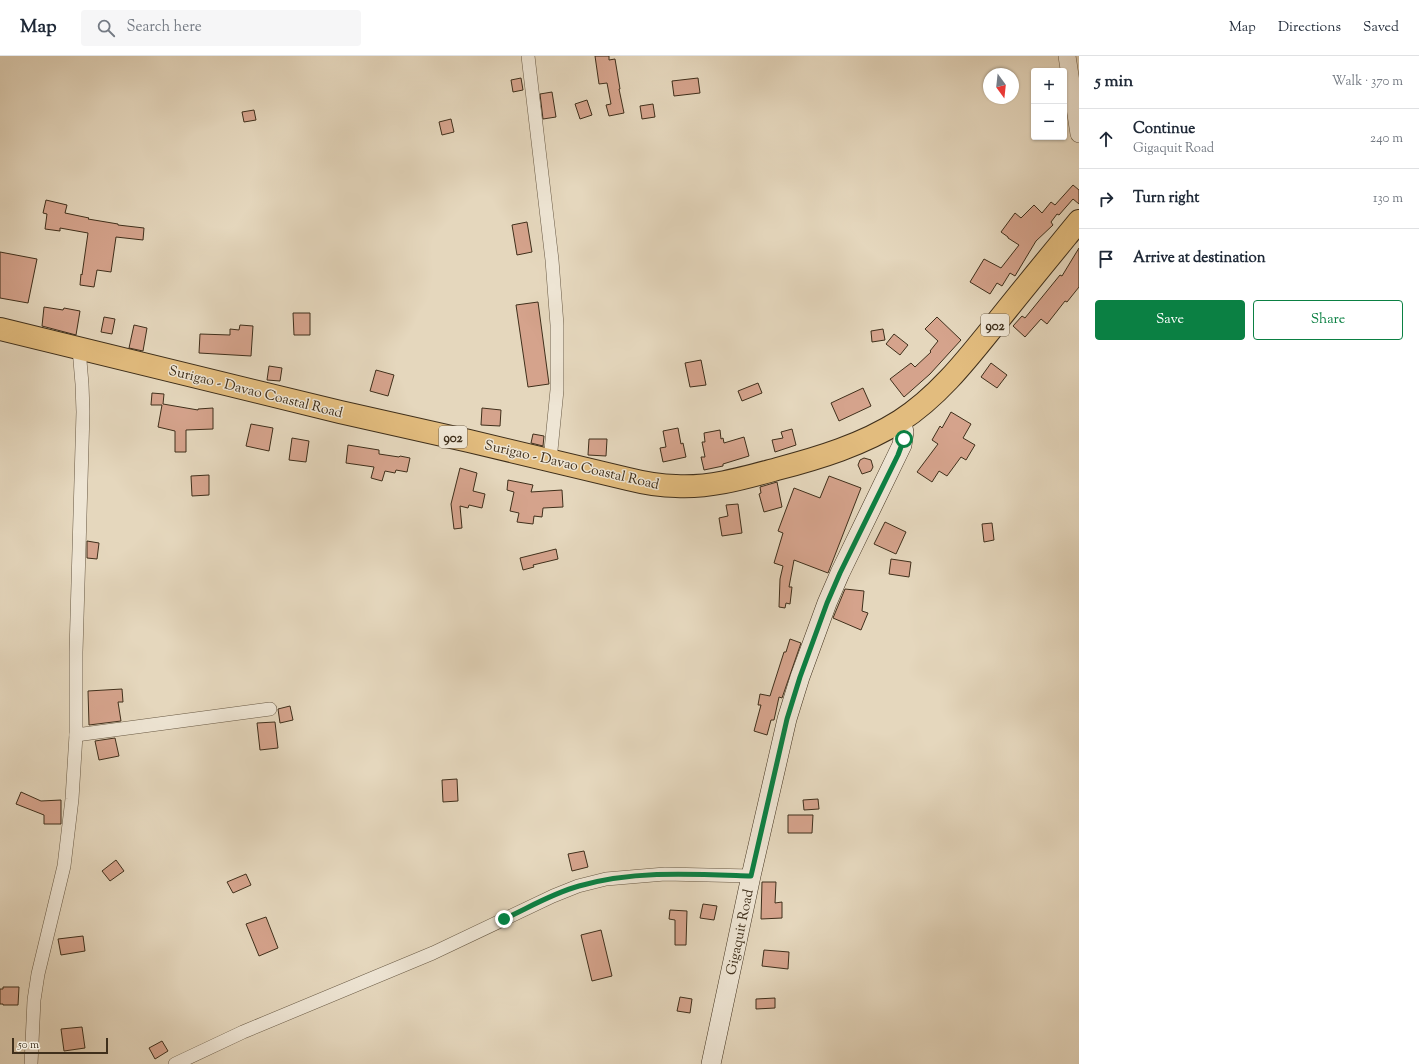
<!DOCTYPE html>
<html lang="en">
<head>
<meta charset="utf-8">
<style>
  :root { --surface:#fff; --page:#f6f6f7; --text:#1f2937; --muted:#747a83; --line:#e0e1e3; --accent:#0b8043 }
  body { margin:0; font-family:"Sorts Mill Goudy",serif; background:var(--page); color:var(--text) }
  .controls { position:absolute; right:12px; top:12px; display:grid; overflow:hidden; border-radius:4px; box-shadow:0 1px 3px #0004 }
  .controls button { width:36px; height:36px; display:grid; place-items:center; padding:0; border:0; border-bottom:1px solid var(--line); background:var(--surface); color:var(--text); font:20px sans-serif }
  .compass { position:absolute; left:983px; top:12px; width:36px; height:36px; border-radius:50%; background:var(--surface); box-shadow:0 1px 3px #0004; rotate:165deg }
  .scale { position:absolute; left:12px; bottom:10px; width:96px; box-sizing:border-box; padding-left:4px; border:2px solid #3f2f1b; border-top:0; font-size:11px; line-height:14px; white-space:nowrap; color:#3f2f1b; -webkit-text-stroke:3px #eee5d4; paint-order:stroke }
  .stop { position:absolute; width:12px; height:12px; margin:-9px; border:3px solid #0b8043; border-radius:50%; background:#fff }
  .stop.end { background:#0b8043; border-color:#fff; box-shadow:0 1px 4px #0008 }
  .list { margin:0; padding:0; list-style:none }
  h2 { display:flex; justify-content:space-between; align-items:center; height:52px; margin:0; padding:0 16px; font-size:17px }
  h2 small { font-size:13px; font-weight:400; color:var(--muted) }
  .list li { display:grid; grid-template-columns:26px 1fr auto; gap:12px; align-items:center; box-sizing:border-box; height:60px; padding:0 16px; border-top:1px solid var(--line) }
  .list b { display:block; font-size:15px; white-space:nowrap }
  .list p { margin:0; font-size:13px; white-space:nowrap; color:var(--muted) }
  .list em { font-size:13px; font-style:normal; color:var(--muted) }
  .actions { display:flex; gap:8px; padding:12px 16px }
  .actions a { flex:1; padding:9px 0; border:1px solid var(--accent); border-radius:4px; text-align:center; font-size:14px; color:var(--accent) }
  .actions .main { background:var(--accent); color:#fff }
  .icon { flex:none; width:22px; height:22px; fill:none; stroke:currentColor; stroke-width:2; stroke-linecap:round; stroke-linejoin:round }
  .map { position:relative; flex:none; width:1079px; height:1008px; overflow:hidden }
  header { display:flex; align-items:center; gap:24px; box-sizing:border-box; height:56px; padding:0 20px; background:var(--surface); border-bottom:1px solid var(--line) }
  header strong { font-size:19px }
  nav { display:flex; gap:22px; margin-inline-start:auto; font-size:14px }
  .search { width:280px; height:36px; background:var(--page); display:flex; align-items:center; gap:10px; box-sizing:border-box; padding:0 14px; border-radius:4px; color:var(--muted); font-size:15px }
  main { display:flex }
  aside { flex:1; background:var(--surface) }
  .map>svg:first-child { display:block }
  .building { fill:#d5a38c; stroke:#3f2f1b }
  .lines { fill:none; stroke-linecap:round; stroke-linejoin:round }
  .minor-casing { stroke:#685944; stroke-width:14 }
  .tertiary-casing { stroke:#685944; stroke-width:18 }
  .secondary-casing { stroke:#3f2f1b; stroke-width:20 }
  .trunk-casing { stroke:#3f2f1b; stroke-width:24 }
  .minor { stroke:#eee5d4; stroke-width:13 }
  .tertiary { stroke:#eee5d4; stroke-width:17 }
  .secondary { stroke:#eee5d4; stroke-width:19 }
  .trunk { stroke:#e2bc7e; stroke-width:22 }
  .route { stroke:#0b8043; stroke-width:5 }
  .labels { text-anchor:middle; stroke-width:3; stroke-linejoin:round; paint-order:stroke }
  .shield { fill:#eee5d4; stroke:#746652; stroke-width:1 }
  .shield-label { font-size:13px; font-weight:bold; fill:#3f2f1b }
  .street-label { font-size:14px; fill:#3f2f1b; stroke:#eee5d4 }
</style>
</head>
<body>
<header>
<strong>Map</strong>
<div class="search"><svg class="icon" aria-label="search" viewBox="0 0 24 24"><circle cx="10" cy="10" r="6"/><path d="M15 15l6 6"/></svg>Search here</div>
<nav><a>Map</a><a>Directions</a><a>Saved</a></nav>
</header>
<main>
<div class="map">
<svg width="1079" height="1008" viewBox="0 0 1079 1008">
  <rect width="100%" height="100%" fill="#e5d7bd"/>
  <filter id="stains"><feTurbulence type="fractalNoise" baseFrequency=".005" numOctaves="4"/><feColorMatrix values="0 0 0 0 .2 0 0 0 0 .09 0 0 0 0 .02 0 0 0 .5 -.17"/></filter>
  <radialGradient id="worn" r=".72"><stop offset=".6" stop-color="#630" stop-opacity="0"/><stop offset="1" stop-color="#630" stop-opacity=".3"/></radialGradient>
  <g class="building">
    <polygon points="595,0 609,0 609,4 615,3 620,33 619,33 624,57 609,60 606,49 611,48 607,27 599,28"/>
    <polygon points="521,22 523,34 513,36 511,24"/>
    <polygon points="698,22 700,37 674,40 672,25"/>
    <polygon points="552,36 556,61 543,63 540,38"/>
    <polygon points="587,44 592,59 580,63 575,48"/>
    <polygon points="653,48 655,61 642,63 640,50"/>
    <polygon points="254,54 256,64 244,66 242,56"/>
    <polygon points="451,63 454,76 442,79 439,66"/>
    <polygon points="1073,129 1079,134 1079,148 1073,143 1059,159 1057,158 1051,166 1053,169 1036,185 1015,220 1010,217 1002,230 997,227 990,238 970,226 984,203 1001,212 1019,189 1008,182 1008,181 1001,176 1015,157 1021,162 1034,149 1042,157 1051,146 1055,149"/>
    <polygon points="46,144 67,149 65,157 89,162 88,163 118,168 118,169 144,172 143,184 116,181 111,216 97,214 94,231 80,229 81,218 82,219 88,177 60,172 60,175 45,173 47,158 43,157"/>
    <polygon points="527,166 532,196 517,199 512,169"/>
    <polygon points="1079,192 1079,231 1067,246 1065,245 1047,268 1041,263 1025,281 1013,270 1022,260 1025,262 1060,219 1062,220"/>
    <polygon points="0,196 37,203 28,247 0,242"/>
    <polygon points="538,246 549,328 528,331 516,249"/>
    <polygon points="44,251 63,254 64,252 80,255 76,279 42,270"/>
    <polygon points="293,257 310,257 310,279 294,279"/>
    <polygon points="104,261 115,263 112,278 101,276"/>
    <polygon points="937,261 961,284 930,318 904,341 890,323 911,307 915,311 931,296 930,295 938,285 925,273"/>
    <polygon points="134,269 147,272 143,295 129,292"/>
    <polygon points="240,269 253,270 251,300 199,297 200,278 230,279 230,273 239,274"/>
    <polygon points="883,273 885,284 872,286 871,275"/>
    <polygon points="894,278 908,289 900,299 886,288"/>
    <polygon points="701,304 706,329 690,331 685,307"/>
    <polygon points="991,307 1007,319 997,332 981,321"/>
    <polygon points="269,310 282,312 280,325 267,324"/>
    <polygon points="376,314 394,319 388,340 370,335"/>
    <polygon points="758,327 762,337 742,345 738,335"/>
    <polygon points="863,332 871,350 839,365 831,347"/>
    <polygon points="152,337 164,338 163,348 198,354 198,353 213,352 213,373 186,374 186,396 175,396 175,375 158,371 162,349 151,349"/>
    <polygon points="482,352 501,354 500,370 481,369"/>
    <polygon points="951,356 971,368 963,382 975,389 966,404 961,401 947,420 939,415 932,426 917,416 938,388 932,384 940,370 942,372"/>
    <polygon points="251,368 273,372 269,395 246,390"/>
    <polygon points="678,372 681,388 683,387 686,401 663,406 660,392 666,391 663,375"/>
    <polygon points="792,373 796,389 775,396 772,384 783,382 781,376"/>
    <polygon points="720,374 721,383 723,382 724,387 744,381 749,400 723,408 723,410 704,414 701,401 705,401 702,386 705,386 704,377"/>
    <polygon points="533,378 544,380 543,390 531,387"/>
    <polygon points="292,382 309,385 306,406 289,404"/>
    <polygon points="589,383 607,383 606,400 588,399"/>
    <polygon points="348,389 379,394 379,398 399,401 400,400 410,402 407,416 396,414 395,417 385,415 382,425 371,422 374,411 346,407"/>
    <polygon points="864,402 871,404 873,411 871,415 862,418 858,409 860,404"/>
    <polygon points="460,412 477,417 473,435 485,438 482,452 469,449 468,452 460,450 462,472 454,473 451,448"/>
    <polygon points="209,419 209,439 192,440 191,420"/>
    <polygon points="829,420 861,432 828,517 794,504 789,531 792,531 790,548 786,547 785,552 779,551 780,523 783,510 774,507 783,477 778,475 794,432 820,442"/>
    <polygon points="508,424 533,429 531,436 562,434 563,451 543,452 542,461 534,460 533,468 517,466 519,457 510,455 514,436 507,434"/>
    <polygon points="777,426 782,451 764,456 759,438 761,437 760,431"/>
    <polygon points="738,448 742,477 722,480 719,462 728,460 726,449"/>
    <polygon points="885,466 906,476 896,498 874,488"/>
    <polygon points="992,467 994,484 984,486 982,468"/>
    <polygon points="87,485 99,487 97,503 87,502"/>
    <polygon points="556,493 558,503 533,509 534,511 523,514 520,502"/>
    <polygon points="891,503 911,506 909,521 889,518"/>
    <polygon points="845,533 864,535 862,555 868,557 861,574 833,562"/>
    <polygon points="790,583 801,587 782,642 779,641 774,664 771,664 767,679 754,675 761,649 758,649 760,638 770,640 784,596 786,596"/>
    <polygon points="122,633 123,646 118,646 121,665 89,669 88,635"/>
    <polygon points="290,650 293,664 280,667 278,653"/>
    <polygon points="275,666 278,692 260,694 257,667"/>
    <polygon points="115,682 119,700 99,704 95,685"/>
    <polygon points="457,723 458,745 443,746 442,724"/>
    <polygon points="21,736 41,745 61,744 61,768 44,768 44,759 16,748"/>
    <polygon points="818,743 819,753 804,754 803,744"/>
    <polygon points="788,759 813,759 812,777 788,777"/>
    <polygon points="584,795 588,811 572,815 568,798"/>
    <polygon points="116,804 124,815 110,825 102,815"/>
    <polygon points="246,818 251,829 233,837 227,826"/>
    <polygon points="762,826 776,826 775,847 782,846 782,862 761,863"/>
    <polygon points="703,848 717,850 714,864 700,862"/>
    <polygon points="670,854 687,855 686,889 675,889 675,864 669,863"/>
    <polygon points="266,861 278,892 259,900 246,868"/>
    <polygon points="601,874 612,920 592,925 581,879"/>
    <polygon points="83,880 85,895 61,899 58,883"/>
    <polygon points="764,894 789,896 788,913 762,910"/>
    <polygon points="3,931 19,931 18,949 3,949 3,948 0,948 0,933 3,933"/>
    <polygon points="680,941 692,943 690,957 677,955"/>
    <polygon points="775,942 775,952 756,953 756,943"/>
    <polygon points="82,971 85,992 64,995 61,973"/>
    <polygon points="162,985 168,995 155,1003 149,992"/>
  </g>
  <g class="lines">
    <g class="minor-casing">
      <g id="minor">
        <polyline points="528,0 552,204 557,269 557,334 550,404"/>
        <polyline points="76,679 270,653"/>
        <polyline points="31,1008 34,944 38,918 64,810 72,743 76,679 76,596 83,356 82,328 79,293"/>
        <polyline points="175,1008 243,976 433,897 553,840 578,830 606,823 665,818 751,820"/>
      </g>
    </g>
    <g class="tertiary-casing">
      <polyline id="tertiary" points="1067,0 1079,78"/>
    </g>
    <g class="secondary-casing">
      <polyline id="secondary" points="711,1008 751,820 787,663 800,621 827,547 840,517 902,389 904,376 901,364"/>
    </g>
    <g class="trunk-casing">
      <path id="trunk" d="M0 273 340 356 469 385 628 423C644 427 659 430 676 430 710 432 744 422 777 413 819 402 862 389 900 365 939 340 968 302 997 266 1024 232 1052 198 1079 165"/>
    </g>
    <use href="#minor" class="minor"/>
    <use href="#tertiary" class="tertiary"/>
    <use href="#secondary" class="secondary"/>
    <use href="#trunk" class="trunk"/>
  </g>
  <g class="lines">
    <path class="route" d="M504 863C528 852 553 837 579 830 634 814 694 818 751 820L787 663 800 621 827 547 840 517 898 399 904 383"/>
  </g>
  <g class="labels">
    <g class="shield">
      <rect x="981" y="258" width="28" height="22" rx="3"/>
      <rect x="439" y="370" width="28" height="22" rx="3"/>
    </g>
    <g class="shield-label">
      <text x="995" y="274">902</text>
      <text x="453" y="386">902</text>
    </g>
    <g class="street-label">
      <text transform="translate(256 335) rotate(14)" y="5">Surigao - Davao Coastal Road</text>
      <text transform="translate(572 408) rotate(13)" y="5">Surigao - Davao Coastal Road</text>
      <text transform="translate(739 876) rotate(-78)" y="5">Gigaquit Road</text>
    </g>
  </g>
  <rect width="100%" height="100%" filter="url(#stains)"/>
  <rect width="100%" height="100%" fill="url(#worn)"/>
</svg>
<div class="controls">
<button>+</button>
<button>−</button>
</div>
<svg class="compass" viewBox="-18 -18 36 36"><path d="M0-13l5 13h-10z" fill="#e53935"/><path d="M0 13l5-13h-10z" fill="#747a83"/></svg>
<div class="scale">50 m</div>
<div class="stop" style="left:904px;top:383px"></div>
<div class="stop end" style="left:504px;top:863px"></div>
</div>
<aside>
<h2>5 min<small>Walk · 370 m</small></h2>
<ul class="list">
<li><svg class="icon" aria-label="ahead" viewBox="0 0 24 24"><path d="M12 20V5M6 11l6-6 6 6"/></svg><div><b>Continue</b><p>Gigaquit Road</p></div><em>240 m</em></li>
<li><svg class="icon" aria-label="right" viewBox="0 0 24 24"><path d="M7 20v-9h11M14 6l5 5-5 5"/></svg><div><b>Turn right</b></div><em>130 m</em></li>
<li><svg class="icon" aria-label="arrive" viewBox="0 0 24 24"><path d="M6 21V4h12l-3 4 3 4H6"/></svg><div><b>Arrive at destination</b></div></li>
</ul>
<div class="actions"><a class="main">Save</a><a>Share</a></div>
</aside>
</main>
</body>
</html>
